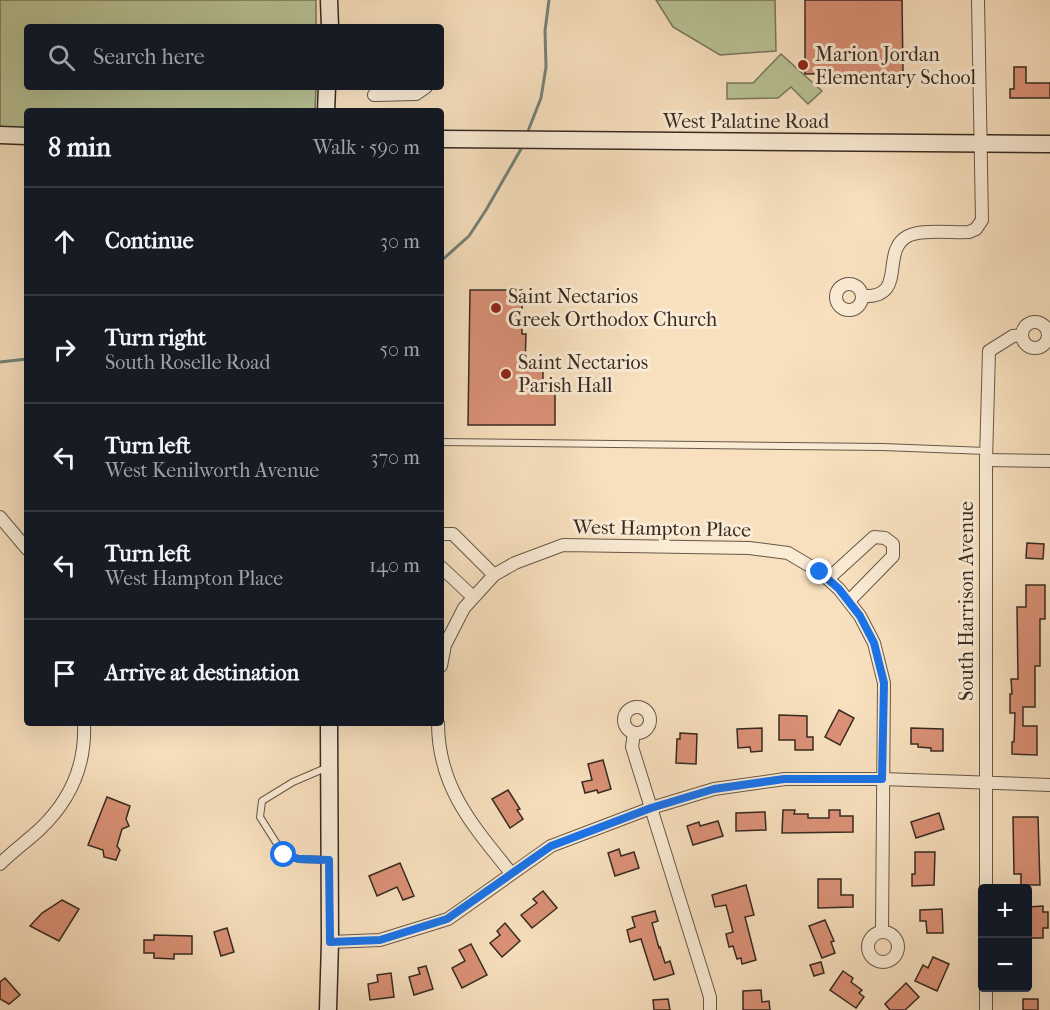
<!DOCTYPE html>
<html lang="en">
<head>
<meta charset="utf-8">
<style>
  :root { --surface:#171b24; --page:#20242c; --text:#f1f3f6; --muted:#9ea1a6; --line:#363941 }
  body { margin:0; font-family:"IM FELL French Canon",serif; background:var(--page); color:var(--text) }
  .controls { position:absolute; right:18px; bottom:18px; display:grid; overflow:hidden; border-radius:6px; box-shadow:0 6px 24px #0002 }
  .controls button { width:54px; height:54px; display:grid; place-items:center; padding:0; border:0; border-bottom:2px solid var(--line); background:var(--surface); color:var(--text); font:30px sans-serif }
  .stop { position:absolute; width:18px; height:18px; margin:-14px; border:4px solid #1a73e8; border-radius:50%; background:#fff }
  .stop.end { background:#1a73e8; border-color:#fff; box-shadow:0 2px 6px #0008 }
  .list { margin:0; padding:0; list-style:none }
  h2 { display:flex; justify-content:space-between; align-items:center; height:78px; margin:0; padding:0 24px; font-size:26px }
  h2 small { font-size:20px; font-weight:400; color:var(--muted) }
  .list li { display:grid; grid-template-columns:39px 1fr auto; gap:18px; align-items:center; box-sizing:border-box; height:108px; padding:0 24px; border-top:2px solid var(--line) }
  .list b { display:block; font-size:22px; white-space:nowrap }
  .list p { margin:0; font-size:20px; white-space:nowrap; color:var(--muted) }
  .list em { font-size:20px; font-style:normal; color:var(--muted) }
  .icon { flex:none; width:33px; height:33px; fill:none; stroke:currentColor; stroke-width:2; stroke-linecap:round; stroke-linejoin:round }
  .map { position:relative; flex:none; width:1050px; height:1010px; overflow:hidden }
  .search { position:absolute; background:var(--surface); box-shadow:0 6px 24px #0002; left:24px; top:24px; width:420px; height:66px; display:flex; align-items:center; gap:15px; box-sizing:border-box; padding:0 21px; border-radius:6px; color:var(--muted); font-size:22px }
  .panel { position:absolute; background:var(--surface); box-shadow:0 6px 24px #0002; left:24px; top:108px; width:420px; height:618px; border-radius:6px }
  .map>svg:first-child { display:block }
  .green { fill:#b9c395; stroke:#78765c; stroke-width:1.5 }
  .lines { fill:none; stroke-linecap:round; stroke-linejoin:round }
  .stream { stroke:#748278; stroke-width:3 }
  .building { fill:#db9177; stroke:#362a22; stroke-width:1.5 }
  .lane-casing { stroke:#665849; stroke-width:8 }
  .street-casing { stroke:#665849; stroke-width:14 }
  .secondary-casing { stroke:#362a22; stroke-width:19 }
  .lane { stroke:#faebd5; stroke-width:6 }
  .street { stroke:#faebd5; stroke-width:12 }
  .secondary { stroke:#faebd5; stroke-width:16 }
  .route { stroke:#1a73e8; stroke-width:8 }
  .poi-dot { fill:#8f2418; stroke:#faebd5; stroke-width:2 }
  .labels { text-anchor:middle; stroke-width:6; stroke-linejoin:round; paint-order:stroke }
  .poi-label { font-size:20px; fill:#362a22; stroke:#faebd5; text-anchor:start }
  .street-label { font-size:20px; fill:#362a22; stroke:#faebd5 }
</style>
</head>
<body>
<div class="map">
<svg width="1050" height="1010" viewBox="0 0 1050 1010">
  <rect width="100%" height="100%" fill="#f8e0be"/>
  <filter id="stains"><feTurbulence type="fractalNoise" baseFrequency=".00333" numOctaves="4"/><feColorMatrix values="0 0 0 0 .2 0 0 0 0 .09 0 0 0 0 .02 0 0 0 .5 -.17"/></filter>
  <radialGradient id="worn" r=".72"><stop offset=".6" stop-color="#630" stop-opacity="0"/><stop offset="1" stop-color="#630" stop-opacity=".3"/></radialGradient>
  <g class="green">
    <polygon points="0,0 316,0 316,27 27,27 27,87 316,87 315,111 27,111 27,129 6,129 0,127"/>
    <polygon points="656,0 775,0 776,51 720,55 673,27"/>
    <polygon points="781,54 822,91 808,104 791,87 778,98 727,99 727,83 753,83"/>
  </g>
  <g class="lines">
    <g class="stream">
      <polyline points="528,131 541,98 546,67 545,31 549,0"/>
      <polyline points="441,261 469,236 486,210 521,149"/>
      <polyline points="0,362 27,359"/>
    </g>
  </g>
  <g class="building">
    <polygon points="805,0 902,0 903,73 805,74"/>
    <polygon points="1014,67 1026,67 1026,83 1050,83 1050,98 1010,98 1010,89 1014,89"/>
    <polygon points="470,290 522,290 522,334 526,334 525,367 543,367 543,382 555,382 555,425 468,425"/>
    <polygon points="1027,543 1044,544 1043,559 1026,558"/>
    <polygon points="1026,585 1045,585 1045,619 1040,619 1040,666 1035,666 1035,707 1023,707 1023,726 1037,726 1037,755 1012,754 1012,742 1014,742 1015,713 1010,713 1010,694 1012,694 1011,679 1018,679 1017,607 1026,607"/>
    <polygon points="839,710 854,718 840,745 825,737"/>
    <polygon points="779,715 807,716 807,737 813,737 813,750 795,750 795,740 779,740"/>
    <polygon points="762,728 762,751 751,752 750,747 738,748 737,729"/>
    <polygon points="911,728 943,729 943,751 931,751 931,748 918,747 918,744 911,744"/>
    <polygon points="680,733 697,734 696,764 676,763 677,739 680,739"/>
    <polygon points="603,760 611,789 598,793 597,790 585,793 582,782 592,780 588,764"/>
    <polygon points="508,790 520,809 517,810 523,819 510,828 492,799"/>
    <polygon points="107,797 130,806 126,819 129,826 122,829 117,846 120,850 116,860 104,857 103,850 88,845"/>
    <polygon points="783,810 795,810 794,814 808,814 808,818 829,818 829,810 840,810 840,816 853,816 853,832 782,833"/>
    <polygon points="765,812 766,830 736,831 736,813"/>
    <polygon points="939,813 944,829 916,838 911,822"/>
    <polygon points="1013,817 1038,817 1040,885 1021,885 1021,874 1014,874"/>
    <polygon points="718,821 723,836 693,845 687,826 699,822 700,826"/>
    <polygon points="619,849 621,856 634,852 639,868 615,876 608,853"/>
    <polygon points="915,852 935,852 934,885 912,886 912,874 915,874"/>
    <polygon points="400,863 414,896 403,900 397,887 377,896 369,876"/>
    <polygon points="818,879 841,879 841,895 853,895 853,907 818,908"/>
    <polygon points="746,885 754,915 745,917 756,960 742,964 741,958 737,959 733,946 729,947 726,934 733,932 726,905 715,907 712,895"/>
    <polygon points="543,891 557,908 532,928 521,915 537,903 533,899"/>
    <polygon points="62,900 79,909 59,941 30,926 42,913"/>
    <polygon points="1043,906 1043,912 1048,912 1048,928 1043,928 1043,938 1028,938 1028,907"/>
    <polygon points="942,909 943,933 927,933 926,921 920,921 920,910"/>
    <polygon points="655,911 658,921 652,923 659,948 660,947 665,963 670,961 674,974 654,980 641,939 630,942 627,930 635,927 632,917"/>
    <polygon points="825,920 834,941 831,942 835,953 822,958 809,926"/>
    <polygon points="505,923 520,941 502,957 490,943 500,935 497,931"/>
    <polygon points="227,928 234,952 221,956 214,932"/>
    <polygon points="154,935 192,936 192,954 174,954 174,959 154,958 154,953 144,953 144,940 154,940"/>
    <polygon points="471,944 487,975 462,988 452,968 465,961 459,950"/>
    <polygon points="933,957 949,964 937,991 915,981 923,965 928,968"/>
    <polygon points="821,962 824,973 814,976 810,965"/>
    <polygon points="426,966 433,989 414,995 409,977 420,974 418,968"/>
    <polygon points="843,971 853,978 851,982 862,990 859,993 864,997 856,1008 830,990"/>
    <polygon points="391,973 394,997 370,1000 368,984 378,982 377,975"/>
    <polygon points="5,978 20,995 9,1004 0,999 0,982"/>
    <polygon points="906,983 919,997 905,1010 890,1010 885,1004"/>
    <polygon points="761,990 762,1002 769,1001 770,1010 743,1010 743,991"/>
    <polygon points="668,999 670,1010 654,1010 653,1000"/>
    <rect x="1023" y="999" width="15" height="11"/>
  </g>
  <g class="lines">
    <g class="lane-casing">
      <g id="lane">
        <polyline points="441,442 883,447 986,451"/>
        <polyline points="328,767 293,782 262,801 260,817 284,855 299,859 329,860"/>
      </g>
    </g>
    <g class="street-casing">
      <g id="street">
        <polyline points="374,95 416,94 426,87"/>
        <circle cx="849" cy="297" r="13"/>
        <path d="M862 296C909 299 879 251 908 236 922 229 953 233 969 232L976 229 982 220 978 0"/>
        <circle cx="1035" cy="335" r="13"/>
        <polyline points="986,460 1050,461"/>
        <polyline points="0,517 27,549"/>
        <polyline points="441,534 453,534 494,575"/>
        <polyline points="441,567 473,597"/>
        <polyline points="828,579 874,537 885,538 893,544 893,556 849,601"/>
        <polyline points="441,666 445,645 464,608 494,575 515,563 563,545 749,548 788,553 820,572 839,589 860,616 874,643 884,683 882,932"/>
        <circle cx="637" cy="720" r="13"/>
        <path d="M438 723C438 787 473 826 511 873"/>
        <polyline points="634,733 632,747 710,997 710,1010"/>
        <path d="M0 864C12 852 26 842 39 830 70 801 86 766 84 723"/>
        <polyline points="986,888 986,460 989,351 1013,336 1022,335"/>
        <circle cx="883" cy="947" r="15"/>
        <polyline points="330,942 380,940 448,919 551,846 651,808 714,789 785,779 882,779 1050,785"/>
        <polyline points="986,988 986,1010"/>
      </g>
    </g>
    <g class="secondary-casing">
      <g id="secondary">
        <polyline points="329,0 330,27"/>
        <polyline points="326,111 327,87"/>
        <polyline points="0,135 27,136"/>
        <polyline points="441,139 1050,144"/>
        <polyline points="328,1010 330,942 329,723"/>
      </g>
    </g>
    <use href="#lane" class="lane"/>
    <use href="#street" class="street"/>
    <use href="#secondary" class="secondary"/>
  </g>
  <g class="lines">
    <polyline class="route" points="284,855 299,859 329,860 330,942 380,940 447,919 551,846 651,808 714,789 784,779 882,779 884,683 874,643 860,616 839,589 820,572"/>
  </g>
  <g class="poi-dot">
    <circle cx="803" cy="65" r="6"/>
    <circle cx="496" cy="308" r="6"/>
    <circle cx="506" cy="374" r="6"/>
  </g>
  <g class="labels">
    <g class="poi-label">
      <text x="815" y="61">Marion Jordan<tspan x="815" dy="23">Elementary School</tspan></text>
      <text x="508" y="303">Saint Nectarios<tspan x="508" dy="23">Greek Orthodox Church</tspan></text>
      <text x="518" y="369">Saint Nectarios<tspan x="518" dy="23">Parish Hall</tspan></text>
    </g>
    <g class="street-label">
      <text x="746" y="128">West Palatine Road</text>
      <text transform="translate(662 528) rotate(1)" y="7">West Hampton Place</text>
      <text transform="translate(966 601) rotate(-90)" y="7">South Harrison Avenue</text>
    </g>
  </g>
  <rect width="100%" height="100%" filter="url(#stains)"/>
  <rect width="100%" height="100%" fill="url(#worn)"/>
</svg>
<div class="controls">
<button>+</button>
<button>−</button>
</div>
<div class="stop" style="left:284px;top:855px"></div>
<div class="stop end" style="left:820px;top:572px"></div>
<div class="search"><svg class="icon" aria-label="search" viewBox="0 0 24 24"><circle cx="10" cy="10" r="6"/><path d="M15 15l6 6"/></svg>Search here</div>
<section class="panel">
<h2>8 min<small>Walk · 590 m</small></h2>
<ul class="list">
<li><svg class="icon" aria-label="ahead" viewBox="0 0 24 24"><path d="M12 20V5M6 11l6-6 6 6"/></svg><div><b>Continue</b></div><em>30 m</em></li>
<li><svg class="icon" aria-label="right" viewBox="0 0 24 24"><path d="M7 20v-9h11M14 6l5 5-5 5"/></svg><div><b>Turn right</b><p>South Roselle Road</p></div><em>50 m</em></li>
<li><svg class="icon" aria-label="left" viewBox="0 0 24 24"><path d="M17 20v-9H6M10 6l-5 5 5 5"/></svg><div><b>Turn left</b><p>West Kenilworth Avenue</p></div><em>370 m</em></li>
<li><svg class="icon" aria-label="left" viewBox="0 0 24 24"><path d="M17 20v-9H6M10 6l-5 5 5 5"/></svg><div><b>Turn left</b><p>West Hampton Place</p></div><em>140 m</em></li>
<li><svg class="icon" aria-label="arrive" viewBox="0 0 24 24"><path d="M6 21V4h12l-3 4 3 4H6"/></svg><div><b>Arrive at destination</b></div></li>
</ul>
</section>
</div>
</body>
</html>
